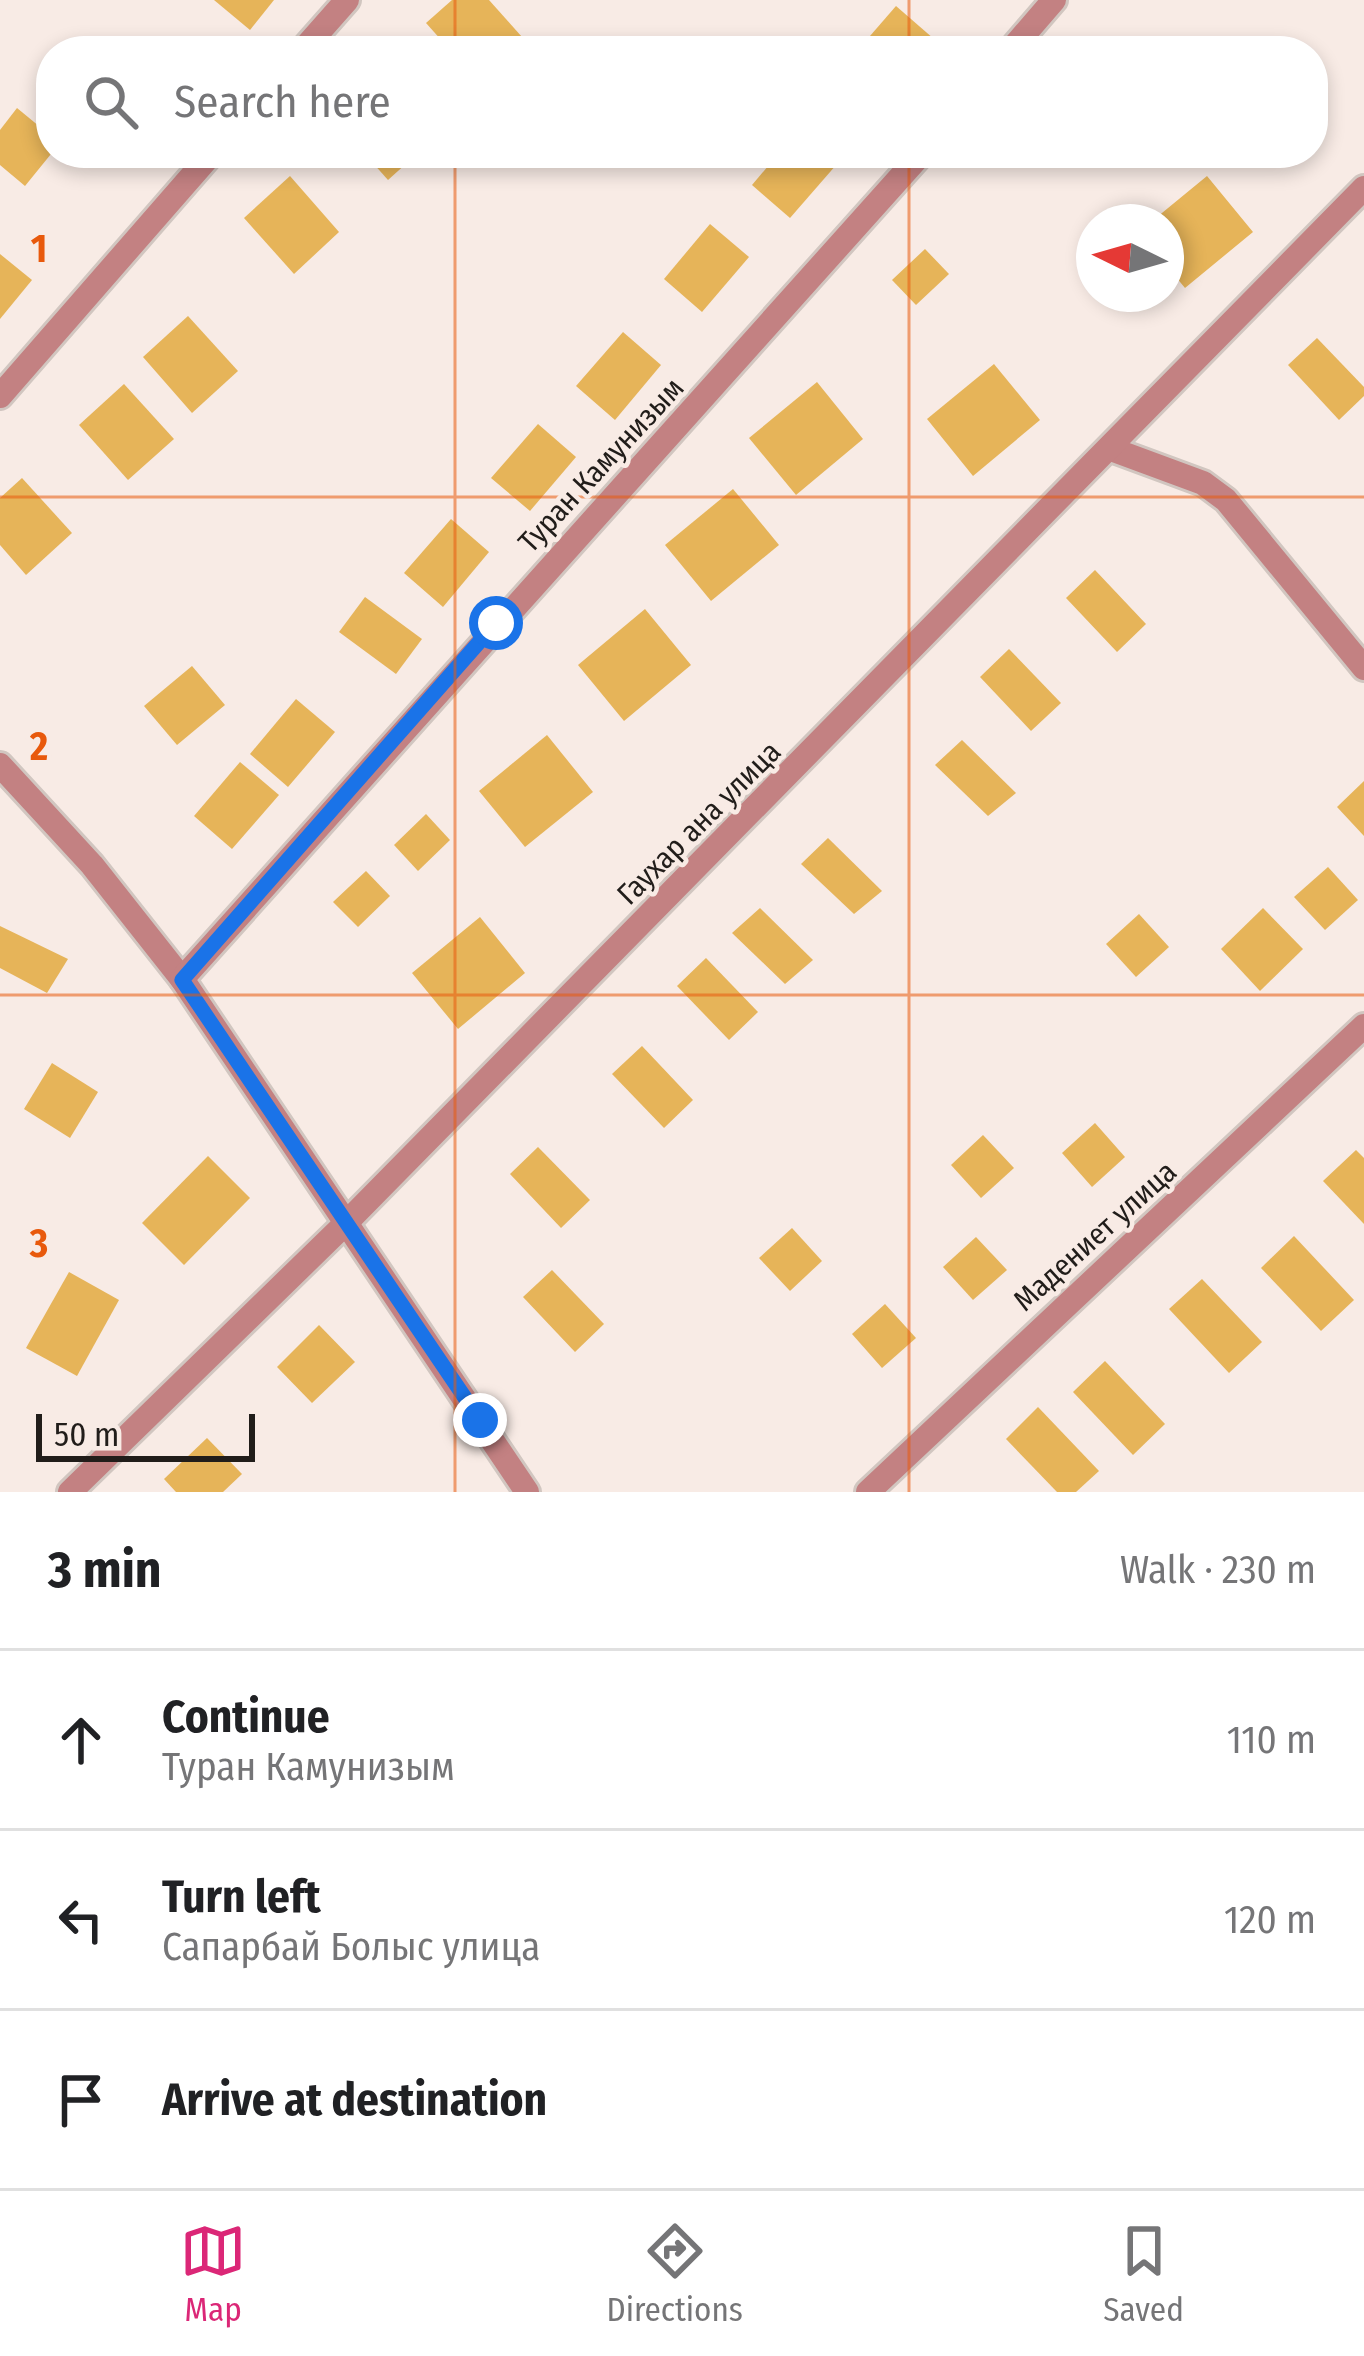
<!DOCTYPE html>
<html lang="en">
<head>
<meta charset="utf-8">
<style>
  :root { --surface:#fff; --page:#f2f2f2; --text:#202124; --muted:#757577; --line:#e0e0e0; --accent:#db2777 }
  body { margin:0; font-family:"Fira Sans Condensed",sans-serif; background:var(--page); color:var(--text) }
  .compass { position:absolute; left:1076px; top:204px; width:108px; height:108px; border-radius:50%; background:var(--surface); box-shadow:0 6px 18px #0003; rotate:275deg }
  .scale { position:absolute; left:36px; bottom:30px; width:219px; box-sizing:border-box; padding-left:12px; border:6px solid #211d1a; border-top:0; font-size:33px; line-height:42px; white-space:nowrap; color:#211d1a; -webkit-text-stroke:9px #f8ebe5; paint-order:stroke }
  .stop { position:absolute; width:36px; height:36px; margin:-27px; border:9px solid #1a73e8; border-radius:50%; background:#fff }
  .stop.end { background:#1a73e8; border-color:#fff; box-shadow:0 3px 12px #0008 }
  .list { margin:0; padding:0; list-style:none }
  h2 { display:flex; justify-content:space-between; align-items:center; height:156px; margin:0; padding:0 48px; font-size:51px }
  h2 small { font-size:39px; font-weight:400; color:var(--muted) }
  .list li { display:grid; grid-template-columns:78px 1fr auto; gap:36px; align-items:center; box-sizing:border-box; height:180px; padding:0 48px; border-top:3px solid var(--line) }
  .list b { display:block; font-size:45px; white-space:nowrap }
  .list p { margin:0; font-size:39px; white-space:nowrap; color:var(--muted) }
  .list em { font-size:39px; font-style:normal; color:var(--muted) }
  .icon { flex:none; width:66px; height:66px; fill:none; stroke:currentColor; stroke-width:2; stroke-linecap:round; stroke-linejoin:round }
  .map { position:relative; flex:none; width:1364px; height:1492px; overflow:hidden }
  .search { position:absolute; background:var(--surface); box-shadow:0 6px 18px #0003; left:36px; right:36px; top:36px; height:132px; display:flex; align-items:center; gap:30px; box-sizing:border-box; padding:0 42px; border-radius:48px; color:var(--muted); font-size:45px }
  .sheet { height:696px; background:var(--surface) }
  nav { display:flex; justify-content:space-around; align-items:center; box-sizing:border-box; height:168px; border-top:3px solid var(--line); background:var(--surface); font-size:33px; color:var(--muted) }
  nav a { display:grid; justify-items:center; gap:6px }
  nav .on { color:var(--accent) }
  .map>svg:first-child { display:block }
  .building { fill:#e6b459 }
  .lines { fill:none; stroke-linecap:round; stroke-linejoin:round }
  .minor-casing { stroke:#d1c6c0; stroke-width:30 }
  .minor { stroke:#c38182; stroke-width:24 }
  .route { stroke:#1a73e8; stroke-width:15 }
  .grid { fill:none; stroke:#e8590c; stroke-width:3; stroke-opacity:0.55 }
  .labels { text-anchor:middle; stroke-width:9; stroke-linejoin:round; paint-order:stroke }
  .street-label { font-size:30px; fill:#211d1a; stroke:#f8ebe5 }
  .grid-label { font-size:39px; text-anchor:middle; font-weight:bold; fill:#e8590c; stroke:#f8ebe5; stroke-width:9; stroke-linejoin:round; paint-order:stroke }
</style>
</head>
<body>
<div class="map">
<svg width="1364" height="1492" viewBox="0 0 1364 1492">
  <rect width="100%" height="100%" fill="#f8ebe5"/>
  <g class="building">
    <polygon points="214,0 274,0 250,30"/>
    <polygon points="452,0 489,0 522,37 507,51 451,51 426,23"/>
    <polygon points="896,6 934,39 924,51 857,51"/>
    <polygon points="17,108 51,136 51,154 25,186 0,165 0,130"/>
    <polygon points="364,153 418,153 388,180"/>
    <polygon points="779,153 824,153 837,164 790,218 752,185"/>
    <polygon points="290,176 339,232 294,274 244,218"/>
    <polygon points="1207,176 1253,232 1185,288 1166,265 1166,222 1151,222"/>
    <polygon points="710,224 749,257 702,312 664,279"/>
    <polygon points="925,249 949,274 916,305 892,280"/>
    <polygon points="0,254 32,280 0,319"/>
    <polygon points="188,316 238,371 192,413 143,357"/>
    <polygon points="623,332 661,365 615,420 576,386"/>
    <polygon points="1317,338 1364,387 1364,396 1339,420 1288,365"/>
    <polygon points="994,364 1040,420 973,476 927,419"/>
    <polygon points="817,382 863,439 796,495 749,438"/>
    <polygon points="124,384 174,439 128,480 79,425"/>
    <polygon points="538,424 576,457 530,511 491,478"/>
    <polygon points="22,478 72,533 26,575 0,545 0,498"/>
    <polygon points="733,489 779,545 711,601 665,545"/>
    <polygon points="451,519 489,552 443,607 404,573"/>
    <polygon points="1095,570 1146,624 1117,652 1066,598"/>
    <polygon points="365,597 422,639 396,674 339,632"/>
    <polygon points="645,609 691,665 624,721 578,665"/>
    <polygon points="1009,649 1061,703 1031,731 980,677"/>
    <polygon points="192,666 225,705 177,745 144,706"/>
    <polygon points="296,699 335,732 288,787 250,754"/>
    <polygon points="547,735 593,792 525,847 479,791"/>
    <polygon points="962,740 1016,793 988,816 935,765"/>
    <polygon points="240,762 279,795 232,849 194,816"/>
    <polygon points="1364,781 1364,836 1337,807"/>
    <polygon points="426,814 450,840 418,871 394,845"/>
    <polygon points="828,838 882,891 854,914 801,864"/>
    <polygon points="1328,867 1358,900 1325,930 1294,897"/>
    <polygon points="366,871 390,896 358,927 333,902"/>
    <polygon points="760,908 813,960 785,984 732,933"/>
    <polygon points="1263,908 1303,949 1260,991 1221,949"/>
    <polygon points="1139,914 1169,947 1136,977 1106,944"/>
    <polygon points="480,917 525,973 458,1029 412,973"/>
    <polygon points="0,926 68,959 47,993 0,968"/>
    <polygon points="706,958 758,1012 729,1040 677,986"/>
    <polygon points="642,1046 693,1100 664,1128 612,1074"/>
    <polygon points="52,1063 98,1092 70,1138 24,1109"/>
    <polygon points="1095,1123 1125,1157 1092,1187 1062,1153"/>
    <polygon points="983,1135 1014,1168 981,1198 951,1165"/>
    <polygon points="538,1147 590,1200 561,1228 510,1174"/>
    <polygon points="1356,1150 1364,1158 1364,1224 1323,1181"/>
    <polygon points="208,1156 250,1198 184,1265 142,1223"/>
    <polygon points="792,1228 822,1261 790,1291 759,1258"/>
    <polygon points="1294,1236 1354,1300 1321,1331 1261,1268"/>
    <polygon points="976,1237 1007,1270 973,1300 943,1267"/>
    <polygon points="552,1270 604,1324 575,1352 523,1297"/>
    <polygon points="69,1272 119,1300 77,1376 26,1348"/>
    <polygon points="1202,1279 1262,1342 1229,1373 1169,1309"/>
    <polygon points="885,1304 916,1338 882,1368 852,1334"/>
    <polygon points="319,1325 355,1362 312,1403 277,1367"/>
    <polygon points="1105,1361 1165,1424 1133,1455 1073,1392"/>
    <polygon points="1038,1407 1099,1471 1076,1492 1057,1492 1006,1439"/>
    <polygon points="207,1438 242,1474 223,1492 176,1492 164,1479"/>
  </g>
  <g class="lines">
    <g class="minor-casing">
      <g id="minor">
        <polyline points="302,51 347,0"/>
        <polyline points="1010,51 1054,0"/>
        <polyline points="0,396 212,153"/>
        <polyline points="1111,449 1203,483 1226,500 1364,668"/>
        <polyline points="0,765 92,865 182,979 527,1492"/>
        <polyline points="182,979 922,153"/>
        <polyline points="70,1492 345,1224 1364,188"/>
        <polyline points="868,1492 1364,1026"/>
      </g>
    </g>
    <use href="#minor" class="minor"/>
  </g>
  <g class="lines">
    <polyline class="route" points="480,1420 182,980 496,623"/>
  </g>
  <path class="grid" d="M455 0V51M909 0V51M455 153V1492M909 153V1492M0 497H1364M0 995H1364"/>
  <g class="labels">
    <g class="street-label">
      <text transform="translate(601 465) rotate(-47)" y="10">Туран Камунизым</text>
      <text transform="translate(699 823) rotate(-45)" y="10">Гаухар ана улица</text>
      <text transform="translate(1095 1236) rotate(-42)" y="10">Мадениет улица</text>
    </g>
  </g>
  <g class="grid-label">
    <text x="39" y="262">1</text>
    <text x="39" y="760">2</text>
    <text x="39" y="1257">3</text>
  </g>
</svg>
<svg class="compass" viewBox="-18 -18 36 36"><path d="M0-13l5 13h-10z" fill="#e53935"/><path d="M0 13l5-13h-10z" fill="#757577"/></svg>
<div class="scale">50 m</div>
<div class="stop" style="left:496px;top:623px"></div>
<div class="stop end" style="left:480px;top:1420px"></div>
<div class="search"><svg class="icon" aria-label="search" viewBox="0 0 24 24"><circle cx="10" cy="10" r="6"/><path d="M15 15l6 6"/></svg>Search here</div>
</div>
<section class="sheet">
<h2>3 min<small>Walk · 230 m</small></h2>
<ul class="list">
<li><svg class="icon" aria-label="ahead" viewBox="0 0 24 24"><path d="M12 20V5M6 11l6-6 6 6"/></svg><div><b>Continue</b><p>Туран Камунизым</p></div><em>110 m</em></li>
<li><svg class="icon" aria-label="left" viewBox="0 0 24 24"><path d="M17 20v-9H6M10 6l-5 5 5 5"/></svg><div><b>Turn left</b><p>Сапарбай Болыс улица</p></div><em>120 m</em></li>
<li><svg class="icon" aria-label="arrive" viewBox="0 0 24 24"><path d="M6 21V4h12l-3 4 3 4H6"/></svg><div><b>Arrive at destination</b></div></li>
</ul>
</section>
<nav>
<a class="on"><svg class="icon" aria-label="map" viewBox="0 0 24 24"><path d="M3 6l6-2 6 2 6-2v14l-6 2-6-2-6 2zM9 4v14M15 6v14"/></svg>Map</a>
<a><svg class="icon" aria-label="directions" viewBox="0 0 24 24"><path d="M12 3l9 9-9 9-9-9zM9 14v-3h6M13 9l2 2-2 2"/></svg>Directions</a>
<a><svg class="icon" aria-label="saved" viewBox="0 0 24 24"><path d="M7 4h10v16l-5-4-5 4z"/></svg>Saved</a>
</nav>
</body>
</html>
